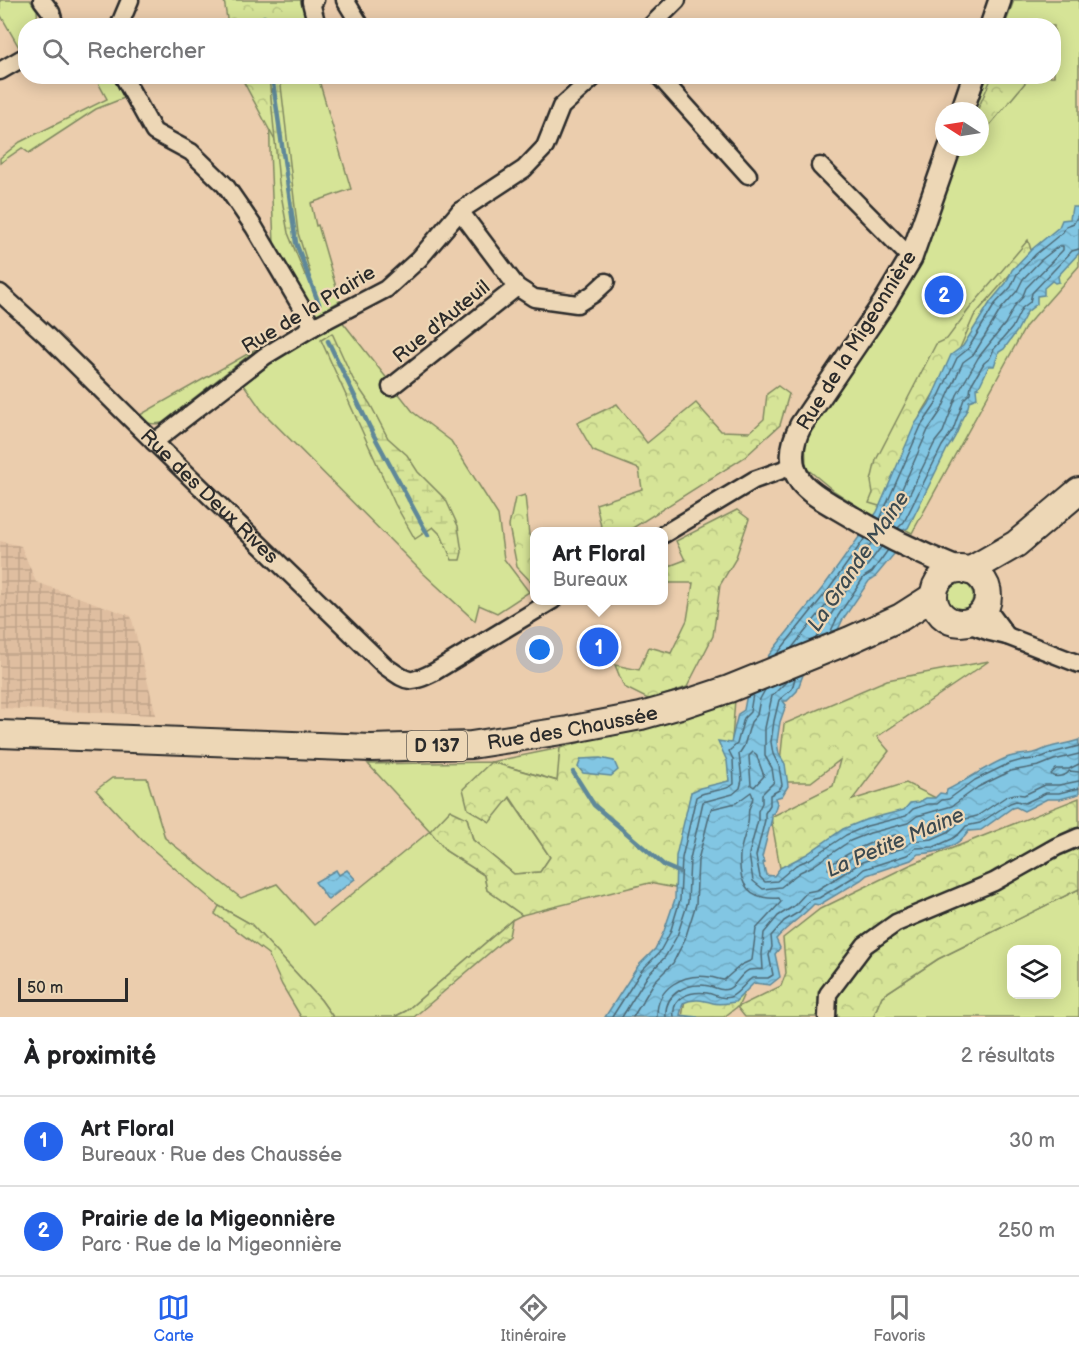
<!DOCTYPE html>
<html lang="fr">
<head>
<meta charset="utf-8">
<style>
  :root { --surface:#fff; --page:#f6f6f6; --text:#202124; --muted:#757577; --line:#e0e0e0; --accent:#2563eb }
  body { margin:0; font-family:"Balsamiq Sans",sans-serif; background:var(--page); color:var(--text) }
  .controls { position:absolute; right:18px; bottom:18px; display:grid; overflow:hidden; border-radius:12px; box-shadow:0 3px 15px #0003 }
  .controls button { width:54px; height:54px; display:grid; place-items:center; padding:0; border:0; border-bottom:2px solid var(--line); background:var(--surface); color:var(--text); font:30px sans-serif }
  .compass { position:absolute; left:935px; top:102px; width:54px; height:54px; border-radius:50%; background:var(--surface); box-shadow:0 3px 15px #0003; rotate:282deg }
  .scale { position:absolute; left:18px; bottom:15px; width:110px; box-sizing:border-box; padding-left:6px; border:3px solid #2b2b2b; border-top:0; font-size:16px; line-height:21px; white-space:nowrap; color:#2b2b2b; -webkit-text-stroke:4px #edd7b6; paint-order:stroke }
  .you { position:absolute; left:540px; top:650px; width:21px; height:21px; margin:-15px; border:4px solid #fff; border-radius:50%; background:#1a73e8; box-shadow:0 0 0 9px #1a73e833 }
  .badge { display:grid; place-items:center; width:39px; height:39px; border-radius:50%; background:var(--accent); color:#fff; font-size:20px; font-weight:700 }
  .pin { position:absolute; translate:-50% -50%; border:3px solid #fff; box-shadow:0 2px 6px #0006 }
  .popup { position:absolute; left:530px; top:527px; width:138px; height:78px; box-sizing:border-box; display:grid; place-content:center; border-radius:12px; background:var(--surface); filter:drop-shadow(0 2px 4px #0005); font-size:20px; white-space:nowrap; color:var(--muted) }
  .popup b { font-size:22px; color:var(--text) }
  .popup::after { content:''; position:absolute; left:50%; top:100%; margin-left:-12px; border:12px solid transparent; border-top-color:var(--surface) }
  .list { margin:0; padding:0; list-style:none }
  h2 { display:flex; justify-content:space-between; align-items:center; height:78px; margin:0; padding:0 24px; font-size:26px }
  h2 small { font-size:20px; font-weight:400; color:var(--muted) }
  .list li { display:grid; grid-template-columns:39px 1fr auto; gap:18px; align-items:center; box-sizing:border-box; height:90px; padding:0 24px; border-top:2px solid var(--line) }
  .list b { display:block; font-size:22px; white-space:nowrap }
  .list p { margin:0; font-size:20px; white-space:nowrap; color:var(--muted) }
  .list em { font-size:20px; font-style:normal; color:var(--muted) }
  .icon { flex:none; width:33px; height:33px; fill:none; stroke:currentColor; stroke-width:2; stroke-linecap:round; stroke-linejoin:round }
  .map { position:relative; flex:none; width:1079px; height:1017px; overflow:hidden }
  .search { position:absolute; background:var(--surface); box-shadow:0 3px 15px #0003; left:18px; right:18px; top:18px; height:66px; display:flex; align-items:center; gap:15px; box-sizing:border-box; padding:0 21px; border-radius:24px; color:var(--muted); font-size:22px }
  .sheet { height:258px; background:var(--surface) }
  nav { display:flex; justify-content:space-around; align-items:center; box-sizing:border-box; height:84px; border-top:2px solid var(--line); background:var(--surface); font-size:16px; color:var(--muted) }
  nav a { display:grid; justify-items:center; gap:3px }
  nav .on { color:var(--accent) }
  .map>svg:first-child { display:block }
  .industrial { fill:url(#industrial-grid) }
  .green { fill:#d6e497; stroke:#808861; stroke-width:1.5; fill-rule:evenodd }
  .forest { fill:url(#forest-crowns); stroke:#808861; stroke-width:1.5 }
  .wetland { fill:url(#wetland-marsh); stroke:#808861; stroke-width:1.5 }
  .water { fill:url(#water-waves); stroke:#5f8899; stroke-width:1.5 }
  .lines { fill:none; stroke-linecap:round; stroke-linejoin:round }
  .shore { stroke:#4e6975; stroke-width:1.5 }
  .stream { stroke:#5f8899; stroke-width:4.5 }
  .minor-casing { stroke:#2b2b2b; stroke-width:21 }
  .tertiary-casing { stroke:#2b2b2b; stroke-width:26 }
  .primary-casing { stroke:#2b2b2b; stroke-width:30 }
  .minor { stroke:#edd7b6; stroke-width:16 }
  .tertiary { stroke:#edd7b6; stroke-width:21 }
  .primary { stroke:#edd7b6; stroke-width:26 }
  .labels { text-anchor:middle; stroke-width:4.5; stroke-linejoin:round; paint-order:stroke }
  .shield { fill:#edd7b6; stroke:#655f55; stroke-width:1.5 }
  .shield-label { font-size:18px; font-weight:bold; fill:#2b2b2b }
  .street-label { font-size:20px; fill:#2b2b2b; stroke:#edd7b6 }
  .water-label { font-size:21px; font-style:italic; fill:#3c4a50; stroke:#edd7b6 }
</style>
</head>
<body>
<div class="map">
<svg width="1079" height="1017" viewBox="0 0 1079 1017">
  <defs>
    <pattern id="industrial-grid" width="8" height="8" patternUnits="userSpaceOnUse" patternTransform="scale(1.5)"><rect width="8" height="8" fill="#dfbea0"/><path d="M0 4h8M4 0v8" fill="none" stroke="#c0a38a"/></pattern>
    <pattern id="forest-crowns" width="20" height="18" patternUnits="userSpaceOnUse" patternTransform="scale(1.5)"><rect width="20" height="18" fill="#d6e497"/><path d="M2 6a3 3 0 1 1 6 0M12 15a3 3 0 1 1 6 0" fill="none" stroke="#b8c482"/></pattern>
    <pattern id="wetland-marsh" width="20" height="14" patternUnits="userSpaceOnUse" patternTransform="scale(1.5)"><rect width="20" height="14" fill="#d6e497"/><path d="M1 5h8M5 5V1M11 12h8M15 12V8" fill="none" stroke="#b8c482"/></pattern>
    <pattern id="water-waves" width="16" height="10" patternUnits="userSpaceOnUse" patternTransform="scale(1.5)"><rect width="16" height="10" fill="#82c6e3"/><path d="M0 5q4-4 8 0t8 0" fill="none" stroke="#70aac3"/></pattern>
  </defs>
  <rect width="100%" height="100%" fill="#ebcdad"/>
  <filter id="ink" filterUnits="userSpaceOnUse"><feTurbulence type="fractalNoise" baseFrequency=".0167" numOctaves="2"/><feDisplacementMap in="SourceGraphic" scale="12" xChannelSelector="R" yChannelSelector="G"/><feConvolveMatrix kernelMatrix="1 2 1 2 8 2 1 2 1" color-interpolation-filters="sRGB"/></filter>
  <g filter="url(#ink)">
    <polygon class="industrial" points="0,541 21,546 36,582 131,616 156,715 0,708"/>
    <g class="green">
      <polygon points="0,0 30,0 37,10 38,25 26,26 25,45 20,49 0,14"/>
      <polygon points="1014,0 1079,0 1079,266 1026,326 912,533 876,514 874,517 834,491 806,468 805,432 923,252 961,147 980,147 980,111 974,111 987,77 1054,76 1054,26 1005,25"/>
      <polygon points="95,77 113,77 124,98 96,109 29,153 22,148 0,163 0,158 20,142 107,99"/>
      <polygon points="269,77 318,77 351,189 311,203 316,226 318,225 340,301 316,315 274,244 270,150"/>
      <polygon points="341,320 414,413 451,441 498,515 504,559 529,592 497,613 479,605 475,621 424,574 263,412 242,382 269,360"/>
      <path d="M258 348 162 423C152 425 145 424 140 415Z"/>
      <circle cx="960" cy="596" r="13"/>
      <polygon points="560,748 558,781 491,762 509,797 550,857 540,872 514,874 473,840 467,818 446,851 484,875 487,890 522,915 512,920 406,1011 394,1017 333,1017 321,1000 251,924 219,906 144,842 96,790 112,778 147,778 165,838 241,898 277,884 314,925 430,831 368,764 491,762"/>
      <path d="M1079 889V1017H873L882 996 938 959ZM1012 950H1056V994H1012Z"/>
    </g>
    <g class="forest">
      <polygon points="224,0 301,0 308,25 228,25"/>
      <polygon points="241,77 275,77 279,148"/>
      <polygon points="992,77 1030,77 989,126 980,119 980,111 977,111"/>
      <polygon points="1028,240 1031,250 974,316 956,357 920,416 889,509 869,503 873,493 871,481 876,460 936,344 947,339 970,308"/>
      <polygon points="778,386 789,394 780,425 745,457 628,531 602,531 596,504 642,489 639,469 593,451 577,423 617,404 647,443 696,403 721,431 750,432 764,419 767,394"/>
      <polygon points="525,495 529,535 534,541 534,585 517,567 509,526 515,498"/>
      <polygon points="737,510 749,519 735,560 720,585 713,636 687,687 650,700 624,687 615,665 639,670 649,647 671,653 687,620 693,583 664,583 664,568 685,560 676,541"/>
      <polygon points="989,661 877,737 889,751 852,800 906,783 936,798 780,868 771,817 833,786 840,760 811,782 778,782 784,724 887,680"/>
      <polygon points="735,699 729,781 691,792 675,888 649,883 522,915 487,890 484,875 446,851 430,831 450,810 467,818 473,840 514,874 540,872 550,857 510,797 490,822 468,809 463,789 491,762 557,781 560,748"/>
      <polygon points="1079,798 1079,889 938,959 882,996 873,1017 745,1017 737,1007 724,1017 682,1017 686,994 755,970 738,1007 781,986 786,973 783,938 820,909 910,865"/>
      <polygon points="219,906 251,924 321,1000 333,1017 301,1017 282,985 268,954 215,914"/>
      <polygon points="512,920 509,936 414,1017 394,1017 406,1011"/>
    </g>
    <g class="wetland">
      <polygon points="269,77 280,77 298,233 310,272 305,275 288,233 279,183"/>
      <polygon points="332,333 353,379 370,404 388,438 407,455 418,472 446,500 458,526 462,552 460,560 452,560 441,535 433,527 415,539 395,504 321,340"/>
    </g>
    <g class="water">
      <path d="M1072 207H1079V253L1058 276 1059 282 1055 283 1052 281 1044 288V295L1037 296V304L1027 312 1017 331 1004 349 999 352 994 366H989L979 387 976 388 977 398 969 401C969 410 964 413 961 421 958 432 955 439 947 449L908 528 903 530 894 551 895 553 875 577 869 581 843 619 835 636 803 675 797 691 787 701H783L786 705 780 722 777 742 779 754 785 764 788 786 782 796 775 798 777 803 774 813 771 814 772 818 762 857 765 862 763 863 766 875 774 876 780 868 807 854 843 829 865 820 904 810 910 803 919 802 926 798H935L940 793 946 794 947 790C967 780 985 767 1006 758 1015 754 1024 755 1034 753 1040 752 1045 748 1051 747 1061 744 1070 743 1079 740V794L1060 799H1047L1024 811 1016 807 1012 808 981 830 969 831C957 848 937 853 918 854L911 860 867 875 861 880 819 905 814 904C802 917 788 925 776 939L780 948 775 954 780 977 770 985 754 983 735 1002C728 1003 719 1005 713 1003 703 1000 693 998 683 1003L680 1015 698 1017H605L638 966 655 949 664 931 675 899 676 856 691 792 700 788 729 781 727 761 718 741 731 743 738 714 744 710 747 694 769 655 824 586 877 512 915 424 929 404 951 355 963 346 991 301 1006 283 1012 270 1031 250 1059 227 1062 220 1070 219Z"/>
      <polygon points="600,758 614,761 618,770 611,776 583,773 578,767 581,759"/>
      <polygon points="336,870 339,875 347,870 355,879 328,900 315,882"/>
    </g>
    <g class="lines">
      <g class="shore">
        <polygon points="1059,246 1063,246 1063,250 1026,288 1022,298 1016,304 1005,324 978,358 957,395 943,432 935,442 899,516 892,519 890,516 928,430 941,411 963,362 974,354 1001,309 1017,291 1023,279 1041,260"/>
        <polyline points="880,519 921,426 934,407 957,358 968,349 995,304 1011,287 1017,274 1036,254 1063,232 1066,226 1074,223 1079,213"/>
        <polyline points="898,528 904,522 942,446 953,430 964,399 970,393 971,385 984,363 990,358 994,349 1012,328 1022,308 1030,302 1032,293 1072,251 1079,249"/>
        <polyline points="830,633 838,616 864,577 872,572 888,550"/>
        <polyline points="816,638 858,572 867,566 881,547"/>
        <polyline points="791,649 835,594 872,542"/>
        <polyline points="777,654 829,589 865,538"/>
        <polyline points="795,678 792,689 779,700 774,721 771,742 773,754 779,766 782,785 779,790 770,795 770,805 765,813 765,820 756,856 760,877 765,882 777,881 796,865 810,859 846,835 867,826 906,816 913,809 928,804 937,804 942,800 949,799 975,780 1008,764 1022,760 1037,759 1052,753 1079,746"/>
        <polyline points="787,681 772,696 765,728 765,756 772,768 774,782 762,794 762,803 758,811 758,820 749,854 753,881 763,889 781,887 800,872 813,866 850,841 870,833 908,823 917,816 952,806 978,787 1011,771 1039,766 1054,760 1079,754"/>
        <polygon points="753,752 756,754 764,776 754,787 751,785 749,756"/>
        <path d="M1079 764 1069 769H1056L1051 774 1053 776C1058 777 1067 776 1069 771L1079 772"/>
        <path d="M895 835 899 837 897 841 854 855 847 862 832 870 828 869 830 865C851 851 870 841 895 835Z"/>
        <path d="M612 1017 642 970 659 953 670 933 680 900 682 858 696 797C707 789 724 793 734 784L733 759 729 751 737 744 744 718 750 712 753 694"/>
        <polyline points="622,1017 648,975 665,957 677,936 688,902 690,859 703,802 733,794 740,788 742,780 739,754 744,746 751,722 757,715 760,699 765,690"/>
        <path d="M633 1017 655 981 673 963 685 939 696 904 698 860 711 809 736 803 751 792C755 799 751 802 749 809 748 814 749 818 748 823 746 833 741 844 740 855 738 885 749 900 779 898L781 902 756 929 752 960 741 965 724 980C719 980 716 978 710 977 683 973 656 987 657 1017"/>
        <path d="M666 1017C664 993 687 982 709 986 716 987 720 992 728 989 736 986 740 974 749 970 754 969 759 970 763 969L762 954 764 933 778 916 794 906 807 892 817 890 862 862 903 848 913 841 932 839 948 832 962 820 977 816 1007 796 1015 794 1024 795 1045 785H1059L1079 781"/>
        <path d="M674 1017C671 997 690 991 707 993 715 994 720 1000 730 997 738 994 745 983 752 978H768L773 975 769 955 772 947 771 936 784 921 799 912 810 900 819 898 857 875 864 869 907 855 916 848 934 847 952 839 959 834 966 826 980 823 1010 803 1016 801 1025 803 1046 793H1059L1079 788"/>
      </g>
      <g class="stream">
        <polyline points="264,17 265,26"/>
        <polyline points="272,76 296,243 319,304"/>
        <polyline points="328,341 373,434 428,535"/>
        <polyline points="573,772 594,805 665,866 679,872"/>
      </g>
      <g class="minor-casing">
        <g id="minor">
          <polyline points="42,0 51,12 55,26"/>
          <polyline points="315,0 311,2 317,26"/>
          <polyline points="345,0 359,23 354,26"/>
          <polyline points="119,26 130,0"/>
          <polyline points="651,26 677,0"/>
          <polyline points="0,71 26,56"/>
          <polyline points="123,76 154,132 191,152 225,185 254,227 313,327"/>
          <polyline points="659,76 748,175"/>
          <polyline points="820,166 911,258"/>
          <polyline points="460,211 517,287 534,298 577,304 593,294 606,282"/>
          <path id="s1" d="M0 293 45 334 154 442 385 666C408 682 408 685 434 672L553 600"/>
          <polyline points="391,387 517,287"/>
          <polyline points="154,442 265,356 313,327 386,289 419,259 460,211 524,169 545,147 561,107 595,76"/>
          <polyline points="664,534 754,480 793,466"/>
          <polyline points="985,606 1007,636"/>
          <polyline points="965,623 990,632 1007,636 1079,664"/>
          <polyline points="827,1017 828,994 865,945 896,923 994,882 1056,847 1079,837"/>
        </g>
      </g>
      <g class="tertiary-casing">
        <g id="tertiary">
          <polyline points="991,26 1000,0"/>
          <polyline points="962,111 974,76"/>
          <path d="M950 147 911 258 884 303 801 425C791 444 788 464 801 482 810 493 823 500 835 507 874 531 916 552 959 569"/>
        </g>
      </g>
      <g class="primary-casing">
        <g id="primary">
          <circle cx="961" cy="596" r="27"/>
          <polyline points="969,571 1016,544 1079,491"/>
          <path id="s2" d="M0 734 371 748 471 745 568 730 641 716 684 704 729 689 850 640 901 617 934 596"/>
        </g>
      </g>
      <use href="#minor" class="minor"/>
      <use href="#tertiary" class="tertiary"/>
      <use href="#primary" class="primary"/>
    </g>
  </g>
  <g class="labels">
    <rect class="shield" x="407" y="731" width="60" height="30" rx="4.5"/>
    <g class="shield-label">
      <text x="437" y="752">D 137</text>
    </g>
    <g class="street-label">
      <text transform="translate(308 309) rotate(-31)" y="7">Rue de la Prairie</text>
      <text transform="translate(441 321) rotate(-39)" y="7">Rue d'Auteuil</text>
      <text transform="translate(856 340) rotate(-58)" y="7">Rue de la Migeonnière</text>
      <text dy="7" stroke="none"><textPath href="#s1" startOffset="292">Rue des Deux Rives</textPath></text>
      <text dy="7" stroke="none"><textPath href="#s2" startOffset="574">Rue des Chaussée</textPath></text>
    </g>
    <g class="water-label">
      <text transform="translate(858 561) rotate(-56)" y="7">La Grande Maine</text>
      <text transform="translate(895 842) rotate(-23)" y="7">La Petite Maine</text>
    </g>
  </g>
</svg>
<div class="controls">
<button><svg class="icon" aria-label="layers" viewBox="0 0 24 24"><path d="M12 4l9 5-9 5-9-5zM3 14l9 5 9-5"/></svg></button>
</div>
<svg class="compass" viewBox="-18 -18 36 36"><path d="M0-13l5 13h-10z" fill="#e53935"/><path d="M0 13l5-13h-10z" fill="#757577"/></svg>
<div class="scale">50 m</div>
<div class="you"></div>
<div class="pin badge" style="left:599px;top:647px">1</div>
<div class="popup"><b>Art Floral</b>Bureaux</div>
<div class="pin badge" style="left:944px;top:295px">2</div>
<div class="search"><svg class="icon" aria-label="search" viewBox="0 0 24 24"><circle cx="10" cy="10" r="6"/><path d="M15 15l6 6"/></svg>Rechercher</div>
</div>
<section class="sheet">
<h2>À proximité<small>2 résultats</small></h2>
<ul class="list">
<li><span class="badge">1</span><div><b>Art Floral</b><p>Bureaux · Rue des Chaussée</p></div><em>30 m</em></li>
<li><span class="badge">2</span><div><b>Prairie de la Migeonnière</b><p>Parc · Rue de la Migeonnière</p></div><em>250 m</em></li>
</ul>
</section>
<nav>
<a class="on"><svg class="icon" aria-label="map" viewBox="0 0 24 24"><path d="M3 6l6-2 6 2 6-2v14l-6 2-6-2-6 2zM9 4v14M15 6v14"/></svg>Carte</a>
<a><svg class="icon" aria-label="directions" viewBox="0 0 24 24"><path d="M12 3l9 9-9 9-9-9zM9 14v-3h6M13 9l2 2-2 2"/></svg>Itinéraire</a>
<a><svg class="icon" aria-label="saved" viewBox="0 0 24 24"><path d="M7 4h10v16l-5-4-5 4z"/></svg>Favoris</a>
</nav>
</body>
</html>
